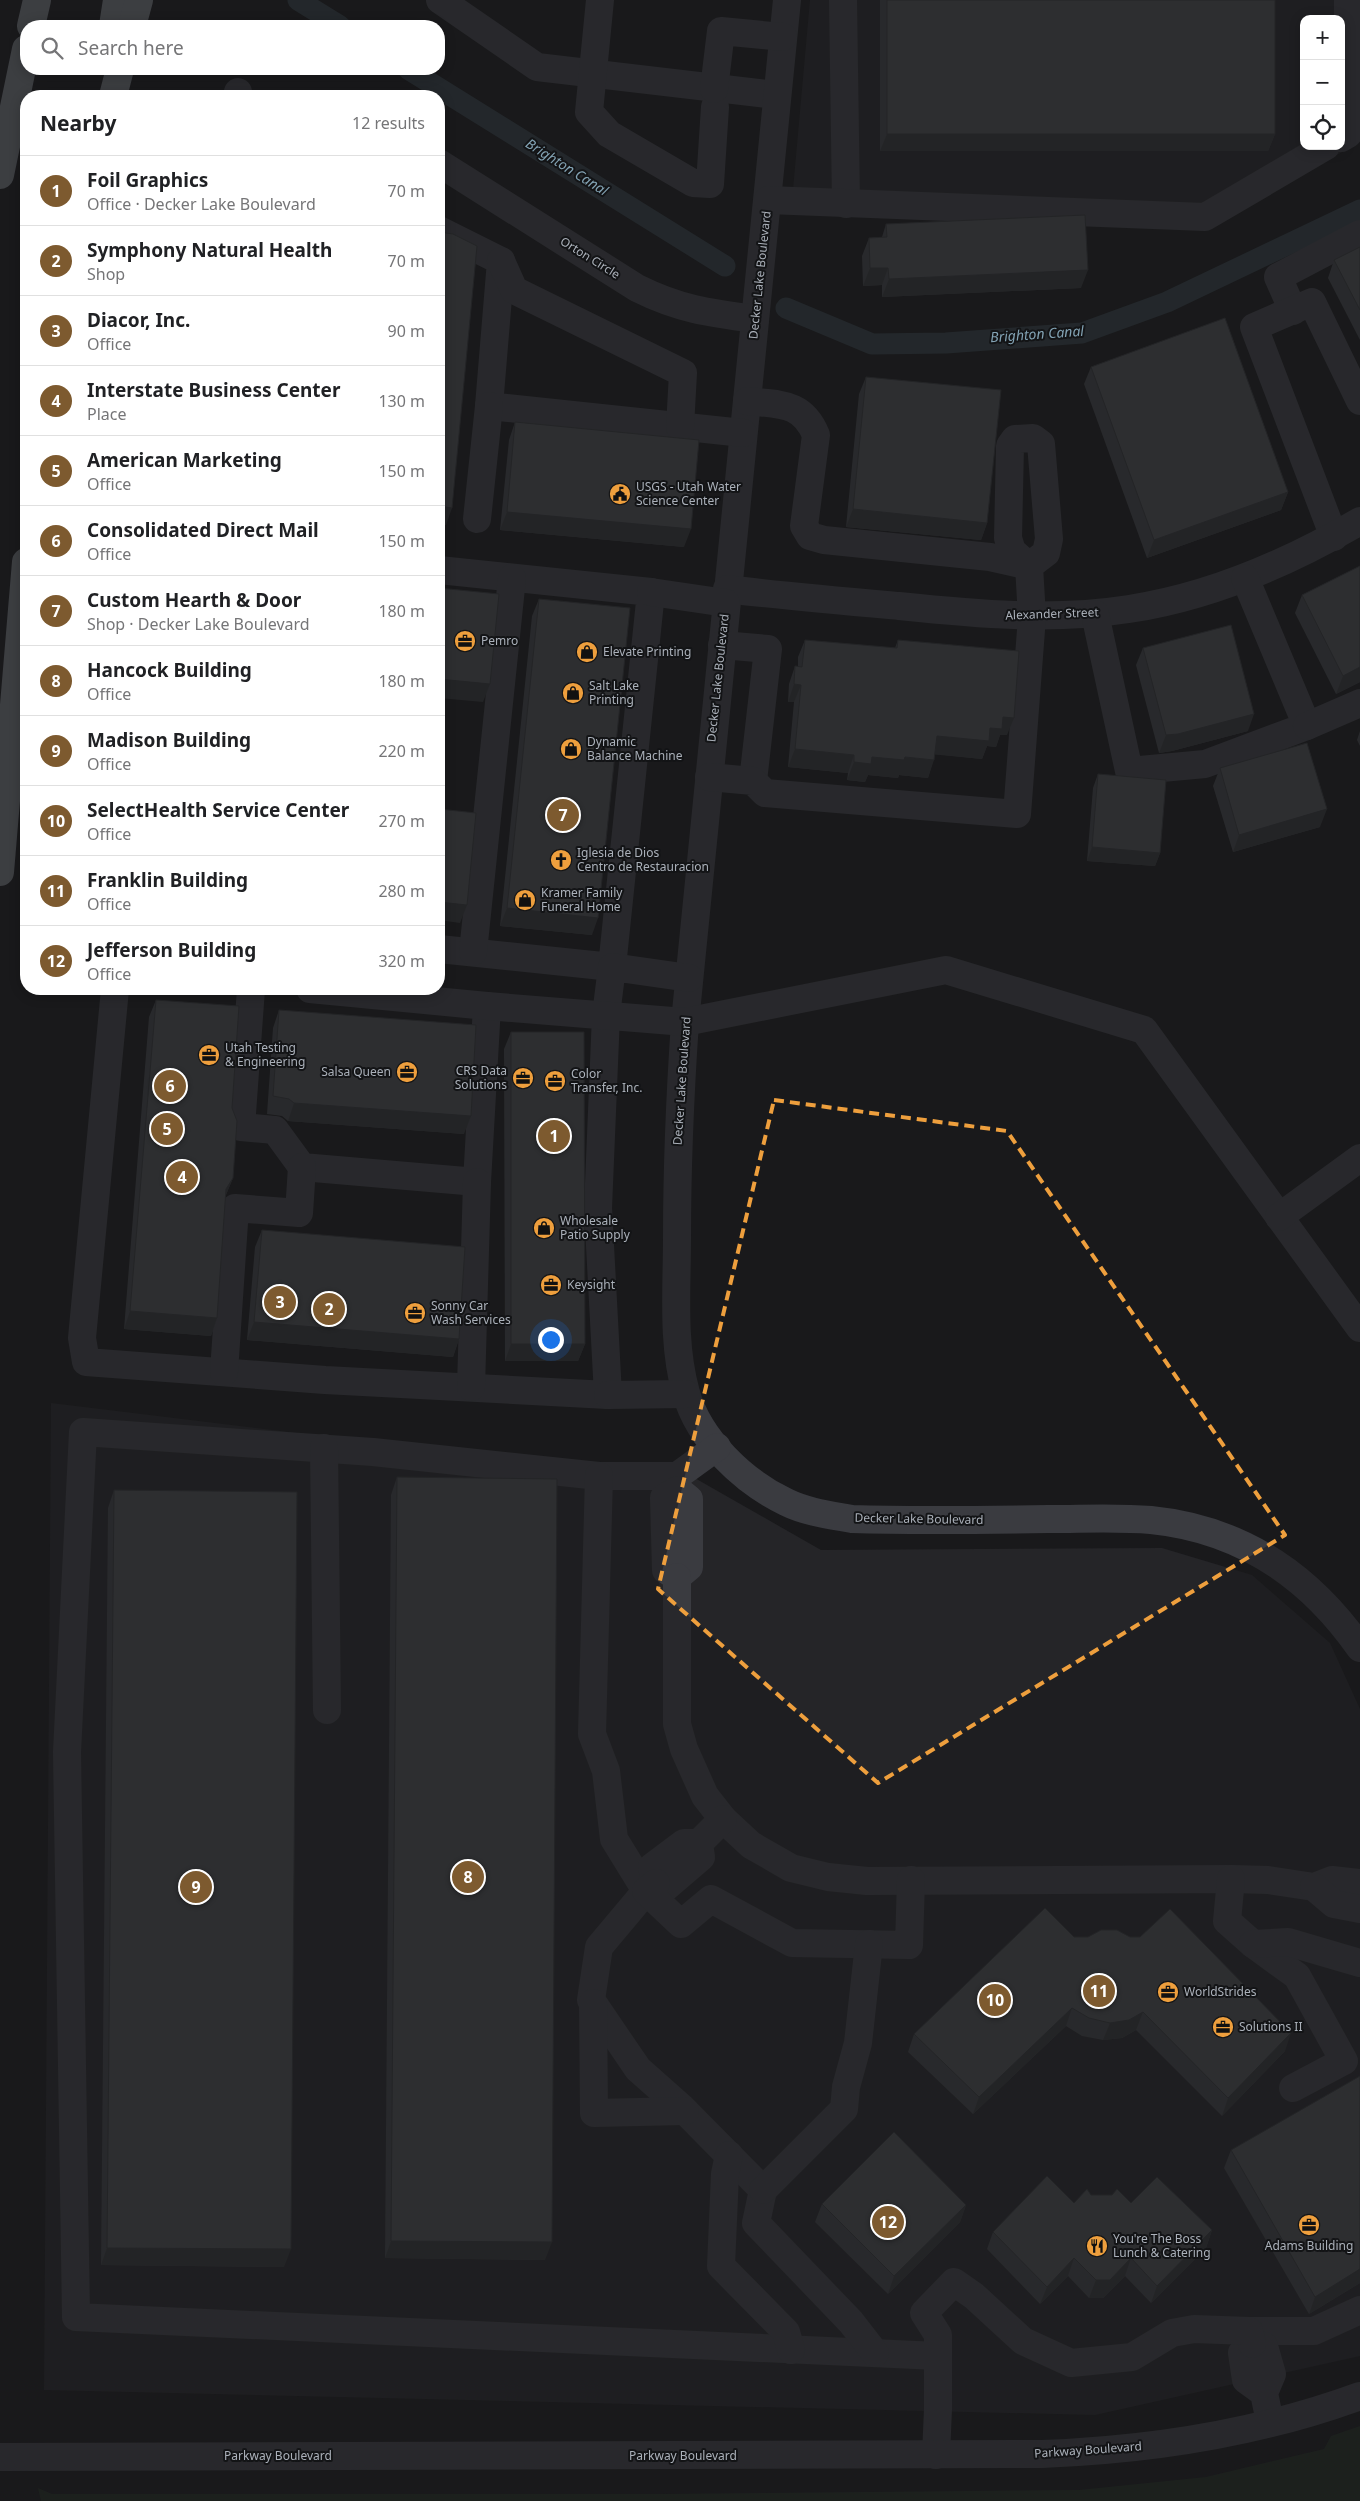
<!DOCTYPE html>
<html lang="en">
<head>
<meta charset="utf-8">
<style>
  :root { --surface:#fff; --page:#f6f6f6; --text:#202124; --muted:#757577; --line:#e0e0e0; --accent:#7d5a2f }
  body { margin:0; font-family:"Noto Sans",sans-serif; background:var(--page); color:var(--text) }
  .controls { position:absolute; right:15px; top:15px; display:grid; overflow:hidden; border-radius:10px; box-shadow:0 2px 12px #0003 }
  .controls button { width:45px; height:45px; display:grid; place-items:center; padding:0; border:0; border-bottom:1px solid var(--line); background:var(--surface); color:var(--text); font:25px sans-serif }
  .you { position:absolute; left:550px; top:1339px; width:18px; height:18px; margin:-12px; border:4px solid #fff; border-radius:50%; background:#1a73e8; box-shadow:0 0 0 8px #1a73e833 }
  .badge { display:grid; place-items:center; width:32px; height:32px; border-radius:50%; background:var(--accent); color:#fff; font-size:16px; font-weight:700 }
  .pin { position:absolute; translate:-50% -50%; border:2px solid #fff; box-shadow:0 1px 5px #0006 }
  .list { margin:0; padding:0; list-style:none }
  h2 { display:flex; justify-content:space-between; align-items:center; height:65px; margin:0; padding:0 20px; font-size:21px }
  h2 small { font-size:16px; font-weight:400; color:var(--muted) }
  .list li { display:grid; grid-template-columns:32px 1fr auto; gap:15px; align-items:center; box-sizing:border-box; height:70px; padding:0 20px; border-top:1px solid var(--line) }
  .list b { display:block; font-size:19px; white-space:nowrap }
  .list p { margin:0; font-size:16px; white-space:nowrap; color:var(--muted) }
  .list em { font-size:16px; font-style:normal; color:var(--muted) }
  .icon { flex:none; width:28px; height:28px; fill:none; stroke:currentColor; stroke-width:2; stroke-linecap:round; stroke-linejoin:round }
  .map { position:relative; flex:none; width:1360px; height:2501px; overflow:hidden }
  .search { position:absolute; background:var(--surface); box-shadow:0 2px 12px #0003; left:20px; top:20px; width:425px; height:55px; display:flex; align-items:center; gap:12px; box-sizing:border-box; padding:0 18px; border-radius:20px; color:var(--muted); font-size:19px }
  .panel { position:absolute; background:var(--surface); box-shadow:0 2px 12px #0003; left:20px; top:90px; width:425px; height:905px; border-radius:20px }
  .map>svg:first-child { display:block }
  .built { fill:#252528; fill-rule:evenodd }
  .park { fill:#202921 }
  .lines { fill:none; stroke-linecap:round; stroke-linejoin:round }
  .canal { stroke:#2f393f; stroke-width:21 }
  .minor { stroke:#3a3b40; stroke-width:28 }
  .highway { stroke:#666a70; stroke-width:28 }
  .wall { fill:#3b3d40 }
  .shaded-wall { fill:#303234 }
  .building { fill:#45474b; stroke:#303234 }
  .marked { fill:none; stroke:#ee9f3d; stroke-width:4; stroke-dasharray:10 6; stroke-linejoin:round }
  .labels { text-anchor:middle; stroke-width:4; stroke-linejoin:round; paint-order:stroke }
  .street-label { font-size:12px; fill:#abb1ba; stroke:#131416 }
  .poi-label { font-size:12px; fill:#abb1ba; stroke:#131416; text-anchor:start }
  .water-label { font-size:14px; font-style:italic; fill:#83a3b4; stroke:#131416 }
</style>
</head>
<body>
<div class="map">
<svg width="1360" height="2501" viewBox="0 0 1360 2501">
  <rect width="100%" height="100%" fill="#19191b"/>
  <g class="built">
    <path d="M810 0H1360V142L1210 227 791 212ZM1304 19H1341V146H1304Z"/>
    <polygon points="51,1403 647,1476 693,1477 821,1550 1162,1548 1252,1575 1330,1643 1360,1709 1360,2356 1095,2415 44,2390"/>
  </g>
  <polygon class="park" points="1360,2426 1360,2501 41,2501 38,2488 52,2494 662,2494 1079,2490 1206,2477 1324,2449 1331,2436"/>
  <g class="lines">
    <g class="canal">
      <polyline points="298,0 340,26"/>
      <polyline points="408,69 725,266"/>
      <polyline points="786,308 872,344 946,343 1082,333 1167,302 1360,210"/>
    </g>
    <g class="minor">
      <polyline points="440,0 537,67 776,95"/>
      <polyline points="600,0 589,112 609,134 693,183 710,184 715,107"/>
      <path d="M787 0 685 1022C680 1095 677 1166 677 1238 677 1290 672 1343 686 1393 699 1440 744 1482 786 1502 806 1512 830 1515 852 1519 917 1521 983 1520 1049 1519 1083 1519 1117 1517 1151 1520 1241 1529 1309 1575 1360 1648"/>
      <polyline points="843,0 846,204"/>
      <polyline points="714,89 721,31 783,37"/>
      <polyline points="237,96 238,92"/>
      <polyline points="1341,138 1348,134 1348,0"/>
      <path d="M439 163 637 288C679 309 709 313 755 319"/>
      <polyline points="768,200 1205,217 1326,146"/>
      <polyline points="439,230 501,261 489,406 743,433"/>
      <polyline points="501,261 514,290 683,373 680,427"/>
      <polyline points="1293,311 1278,277 1360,234"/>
      <polyline points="477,519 489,406"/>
      <polyline points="1334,537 1254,327 1312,302 1360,401"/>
      <polyline points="439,570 651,592 612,967 439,949"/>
      <path d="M727 589C784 596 842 601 899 606 976 614 1052 621 1129 609 1209 597 1290 562 1360 521"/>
      <polyline points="651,592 726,603"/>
      <polyline points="1095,614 1129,771 1205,764 1307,726 1245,578"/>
      <polyline points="722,645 768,649 753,781"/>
      <polyline points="1307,726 1360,703"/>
      <path d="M709 777 753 781 765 793 1017 814 1032 617 1029 566 1012 551 1008 538 1010 446 1015 439 1033 438 1041 444 1049 539 1046 553 1029 566 990 557 824 540 810 536 804 526 816 435C802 401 779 405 747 401"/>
      <polyline points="473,952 512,578"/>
      <polyline points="115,989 82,1338 86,1362 325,1380 608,1395 598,1208 606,1015 612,967 689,978"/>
      <polyline points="251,989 241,1127 275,1130 302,1167 477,1182 487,1006"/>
      <polyline points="310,989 487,1006 685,1022 946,970 1144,1030 1360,1328"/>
      <polyline points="1279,1217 1360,1158"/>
      <polyline points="224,1372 235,1208 299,1213 302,1167"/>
      <polyline points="471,1387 477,1182"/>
      <polyline points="608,1395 686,1394"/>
      <polyline points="717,1447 677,1476 599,1476 373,1452 83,1432 67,1752 76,2317 938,2356"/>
      <polyline points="324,1448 327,1710"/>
      <polyline points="599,1476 592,1734 606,1771 614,1839 646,1891 599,1947 591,2000 638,2069 682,2108 763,2190 756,2223 851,2322 875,2353"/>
      <polygon points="678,1490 689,1499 689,1567 677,1577 666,1570 664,1498"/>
      <polyline points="677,1577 677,1724 684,1749 705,1796 723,1819 751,1845 791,1868 828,1877 867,1881 1231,1879 1268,1880 1314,1887 1332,1880 1360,1883"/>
      <polyline points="699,1843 701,1857 666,1887 656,1883 652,1867 684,1843 699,1843 723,1819"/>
      <polyline points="1231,1879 1227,1921 1253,1944 1297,1976 1344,2061 1293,2088"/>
      <polyline points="656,1883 646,1891 681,1924 711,1899 792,1943 909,1945 911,1880"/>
      <polyline points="1314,1887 1334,1904 1360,1909"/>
      <polyline points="1253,1944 1288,1942 1360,1963"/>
      <polyline points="593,2003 594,2113 685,2111"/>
      <polyline points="729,2155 725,2174 721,2266 786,2332 791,2350"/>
      <polyline points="763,2190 844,2109 846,2087 858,2043 869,1944"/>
      <polyline points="1249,2331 1314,2331 1360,2310"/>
      <polyline points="1264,2393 1246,2380 1242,2353 1252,2344 1264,2346 1272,2374 1264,2393 1270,2422"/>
      <polyline points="936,2455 938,2409 938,2335 924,2313 954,2282 974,2296 1023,2341 1071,2363 1132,2357 1172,2333 1194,2329 1249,2331 1252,2344"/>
      <path d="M0 2457 1042 2454C1149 2450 1259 2433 1360 2396"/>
    </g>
    <g class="highway">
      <polyline points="31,26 37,0"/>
      <polyline points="113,26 117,0"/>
      <polyline points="132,26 139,0"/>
      <polyline points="113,96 120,69"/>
      <polyline points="0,175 26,49"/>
      <polyline points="0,872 26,562"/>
    </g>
  </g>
  <g class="wall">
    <polygon points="880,0 1275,0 1275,134 1268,151 880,151"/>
    <polygon points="886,224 1081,288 882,297 882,285 863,286 862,256 869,238 882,237"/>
    <polygon points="1360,247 1360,340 1328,278 1334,260"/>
    <polygon points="1091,367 1288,492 1281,510 1147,558 1084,384"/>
    <polygon points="866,377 987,523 981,540 846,527 859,394"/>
    <polygon points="515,422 684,547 500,530 509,440"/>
    <polygon points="1360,566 1360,682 1336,694 1295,613 1302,595"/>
    <polygon points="539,599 592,935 500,926 532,616"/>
    <polygon points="805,640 895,648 898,640 1007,735 1000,735 996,747 987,746 982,759 935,754 928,778 899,775 898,778 868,775 865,782 847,780 848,773 788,767 794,702 788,702 789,684 795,666 798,667 798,657"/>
    <polygon points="1143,648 1248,731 1172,751 1159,753 1136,665"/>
    <polygon points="1360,731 1360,746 1357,740"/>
    <polygon points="1220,768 1320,827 1233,852 1213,786"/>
    <polygon points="1098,774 1160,853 1155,866 1087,861 1093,788"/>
    <polygon points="156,1000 232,1108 233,1178 225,1197 217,1318 211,1336 124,1329 149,1017"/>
    <polygon points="279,1010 464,1134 288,1121 282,1116 267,1114 273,1028"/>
    <polygon points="511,1032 585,1344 578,1361 505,1361 504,1049"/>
    <polygon points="262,1230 459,1339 453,1357 247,1340 255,1247"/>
    <polygon points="397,1477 545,2260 385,2258 391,1495"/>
    <polygon points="114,1490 284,2267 101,2265 108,1508"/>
    <polygon points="1074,1937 1285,2051 1222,2116 1136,2030 1122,2038 1103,2040 1082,2036 1066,2026 973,2114 908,2052 914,2034"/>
    <polygon points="1231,2150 1360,2283 1309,2314 1224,2168"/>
    <polygon points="1091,2195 1131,2203 1212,2230 1206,2248 1151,2303 1125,2276 1103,2298 1089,2298 1068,2276 1040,2304 987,2249 993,2232 1074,2203"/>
    <polygon points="822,2204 966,2205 960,2222 888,2294 815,2222"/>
  </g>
  <g class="shaded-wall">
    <polygon points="887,134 1275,134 1268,151 880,151"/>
    <polygon points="870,268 888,268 882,285 863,286"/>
    <polygon points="1088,270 1081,288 882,297 889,279"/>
    <polygon points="1288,492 1281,510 1147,558 1154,540"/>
    <polygon points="439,506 452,508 446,525 439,525"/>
    <polygon points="853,509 987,523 981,540 846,527"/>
    <polygon points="507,512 691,529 684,547 500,530"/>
    <polygon points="1360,667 1360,682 1336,694 1343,676"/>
    <polygon points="439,679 490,684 483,702 439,698"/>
    <polygon points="794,684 801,685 794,702 788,702"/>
    <polygon points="1254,714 1248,731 1172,751 1159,753 1166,735"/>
    <polygon points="1003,717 1014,718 1007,735 1000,735 996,747 987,746 982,759 930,754 937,736 990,728"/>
    <polygon points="795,749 854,755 848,773 788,767"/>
    <polygon points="872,757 905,757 934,760 928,778 899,775 898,778 868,775 865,782 847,780 854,762"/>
    <polygon points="1327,809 1320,827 1233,852 1239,835"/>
    <polygon points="1092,847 1160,853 1155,866 1087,861"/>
    <polygon points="439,902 467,905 460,923 439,920"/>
    <polygon points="507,908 598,918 592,935 500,926"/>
    <polygon points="294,1103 471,1116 464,1134 288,1121"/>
    <polygon points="233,1178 226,1195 219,1207 226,1189"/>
    <polygon points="130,1311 217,1318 211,1336 124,1329"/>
    <polygon points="254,1322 459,1339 453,1357 247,1340"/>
    <polygon points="511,1344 585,1344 578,1361 505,1361"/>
    <polygon points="1072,2008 1066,2026 973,2114 979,2097"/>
    <polygon points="1143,2012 1136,2030 1122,2038 1103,2040 1110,2023"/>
    <polygon points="1291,2033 1285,2051 1222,2116 1228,2098"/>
    <polygon points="966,2205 960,2222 888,2294 894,2276"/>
    <polygon points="1212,2230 1206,2248 1151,2303 1157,2286"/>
    <polygon points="391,2241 552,2242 545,2260 385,2258"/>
    <polygon points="107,2248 291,2249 284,2267 101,2265"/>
    <polygon points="1074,2258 1068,2276 1040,2304 1047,2287"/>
    <polygon points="1131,2258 1125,2276 1103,2298 1089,2298 1096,2280"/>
    <polygon points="1360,2269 1360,2283 1309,2314 1315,2297"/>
  </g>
  <g class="building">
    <rect x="887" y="0" width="388" height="134"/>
    <polygon points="1085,215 1088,270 889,279 888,268 870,268 869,238 887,237 886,224"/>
    <polygon points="439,232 453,234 477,246 452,508 439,506"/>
    <polygon points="1360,247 1360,310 1334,260"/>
    <polygon points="1225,318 1288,492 1154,540 1091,367"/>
    <polygon points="866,377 1001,390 987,523 853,509"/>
    <polygon points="515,422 699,440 691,529 507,512"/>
    <polygon points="1360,566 1360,667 1343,676 1302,595"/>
    <polygon points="439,588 499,594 490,684 439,679"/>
    <polygon points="539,599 630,608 598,918 507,908"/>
    <polygon points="1231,625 1254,714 1178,734 1166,735 1143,648"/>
    <polygon points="805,640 897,648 898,640 1019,651 1014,718 1003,717 1002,729 990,728 989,741 937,736 934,760 905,757 904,760 872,757 871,764 854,762 854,755 795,749 801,685 794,684 795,666 802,667"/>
    <polygon points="1307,743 1327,809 1239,835 1220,768"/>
    <polygon points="1098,774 1166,780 1160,853 1092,847"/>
    <polygon points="439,809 476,813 467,905 439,902"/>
    <polygon points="156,1000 239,1006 232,1108 237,1121 233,1178 226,1189 217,1318 130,1311"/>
    <polygon points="279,1010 476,1025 471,1116 294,1103 289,1099 273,1096"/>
    <polygon points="511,1032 584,1032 585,1344 511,1344"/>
    <polygon points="262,1230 465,1247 459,1339 254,1322"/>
    <polygon points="397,1477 557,1479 552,2242 391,2241"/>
    <polygon points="114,1490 297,1492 291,2249 107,2248"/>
    <polygon points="1045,1908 1074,1937 1088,1937 1101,1930 1117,1930 1130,1937 1140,1937 1170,1909 1291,2033 1228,2098 1143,2012 1129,2020 1110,2023 1089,2018 1072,2008 979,2097 914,2034"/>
    <polygon points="1360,2076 1360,2269 1315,2297 1231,2150"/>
    <polygon points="894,2132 966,2205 894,2276 822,2204"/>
    <polygon points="1047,2176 1074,2203 1087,2189 1091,2195 1112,2195 1117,2189 1131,2203 1157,2177 1212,2230 1157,2286 1131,2258 1110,2280 1096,2280 1074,2258 1047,2287 993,2232"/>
  </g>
  <path d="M0 0H1360V2501H0ZM774 1100 1007 1131 1285 1535 878 1783 658 1589Z" fill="#19191b" fill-opacity=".55" fill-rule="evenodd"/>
  <path class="marked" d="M774 1100 1007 1131 1285 1535 878 1783 658 1589Z"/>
  <defs>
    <g id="civic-disc" transform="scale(1.125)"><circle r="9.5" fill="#ee9f3d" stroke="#131416"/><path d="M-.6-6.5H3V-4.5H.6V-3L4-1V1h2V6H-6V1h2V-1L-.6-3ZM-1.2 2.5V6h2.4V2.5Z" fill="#111"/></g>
    <g id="office-disc" transform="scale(1.125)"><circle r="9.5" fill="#ee9f3d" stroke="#131416"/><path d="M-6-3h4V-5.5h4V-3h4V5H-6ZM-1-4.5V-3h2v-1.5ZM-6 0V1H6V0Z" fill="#111"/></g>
    <g id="shop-disc" transform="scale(1.125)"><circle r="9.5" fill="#ee9f3d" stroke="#131416"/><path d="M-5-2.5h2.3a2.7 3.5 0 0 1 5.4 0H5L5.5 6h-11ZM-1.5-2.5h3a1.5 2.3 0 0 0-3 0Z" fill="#111"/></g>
    <g id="church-disc" transform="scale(1.125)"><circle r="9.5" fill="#ee9f3d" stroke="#131416"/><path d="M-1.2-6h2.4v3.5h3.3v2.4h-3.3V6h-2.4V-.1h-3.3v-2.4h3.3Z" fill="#111"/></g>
    <g id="restaurant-disc" transform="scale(1.125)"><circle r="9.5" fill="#ee9f3d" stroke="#131416"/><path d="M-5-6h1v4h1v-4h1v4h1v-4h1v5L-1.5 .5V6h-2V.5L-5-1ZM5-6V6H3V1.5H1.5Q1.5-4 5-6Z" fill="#111"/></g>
  </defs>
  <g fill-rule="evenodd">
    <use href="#civic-disc" x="620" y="494"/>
    <use href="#office-disc" x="465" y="641"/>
    <use href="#shop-disc" x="587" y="652"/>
    <use href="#shop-disc" x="573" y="693"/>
    <use href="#shop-disc" x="571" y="749"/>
    <use href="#church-disc" x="561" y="860"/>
    <use href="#shop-disc" x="525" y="900"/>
    <use href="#office-disc" x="209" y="1055"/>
    <use href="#office-disc" x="407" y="1072"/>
    <use href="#office-disc" x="523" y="1078"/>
    <use href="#office-disc" x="555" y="1081"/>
    <use href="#shop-disc" x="544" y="1228"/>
    <use href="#office-disc" x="551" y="1285"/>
    <use href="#office-disc" x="415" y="1313"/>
    <use href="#office-disc" x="1168" y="1992"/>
    <use href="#office-disc" x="1223" y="2027"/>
    <use href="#office-disc" x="1309" y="2225"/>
    <use href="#restaurant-disc" x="1097" y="2246"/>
  </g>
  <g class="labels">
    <g class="street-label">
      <text transform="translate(590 258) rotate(32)" y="4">Orton Circle</text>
      <text transform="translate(760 275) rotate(-84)" y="4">Decker Lake Boulevard</text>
      <text transform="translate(1052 614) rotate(-2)" y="4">Alexander Street</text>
      <text transform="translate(718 678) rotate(-84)" y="4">Decker Lake Boulevard</text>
      <text transform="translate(682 1081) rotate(-86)" y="4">Decker Lake Boulevard</text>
      <text transform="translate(919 1519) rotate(1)" y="4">Decker Lake Boulevard</text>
      <text transform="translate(1088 2450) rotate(-4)" y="4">Parkway Boulevard</text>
      <text x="278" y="2460">Parkway Boulevard</text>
      <text x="683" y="2460">Parkway Boulevard</text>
    </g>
    <g class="poi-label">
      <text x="636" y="491">USGS - Utah Water<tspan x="636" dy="14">Science Center</tspan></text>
      <text x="481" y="645">Pemro</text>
      <text x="603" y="656">Elevate Printing</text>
      <text x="589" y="690">Salt Lake<tspan x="589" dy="14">Printing</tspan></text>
      <text x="587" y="746">Dynamic<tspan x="587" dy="14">Balance Machine</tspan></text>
      <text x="577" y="857">Iglesia de Dios<tspan x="577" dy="14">Centro de Restauracion</tspan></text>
      <text x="541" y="897">Kramer Family<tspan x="541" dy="14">Funeral Home</tspan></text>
      <text x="225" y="1052">Utah Testing<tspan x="225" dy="14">&amp; Engineering</tspan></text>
      <text x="507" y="1075" text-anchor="end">CRS Data<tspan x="507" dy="14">Solutions</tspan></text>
      <text x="391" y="1076" text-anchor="end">Salsa Queen</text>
      <text x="571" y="1078">Color<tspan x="571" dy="14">Transfer, Inc.</tspan></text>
      <text x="560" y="1225">Wholesale<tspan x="560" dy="14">Patio Supply</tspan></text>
      <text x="567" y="1289">Keysight</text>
      <text x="431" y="1310">Sonny Car<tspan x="431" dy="14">Wash Services</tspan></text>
      <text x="1184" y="1996">WorldStrides</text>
      <text x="1239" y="2031">Solutions II</text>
      <text x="1113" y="2243">You're The Boss<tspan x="1113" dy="14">Lunch &amp; Catering</tspan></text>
      <text x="1309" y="2250" text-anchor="middle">Adams Building</text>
    </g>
    <g class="water-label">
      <text transform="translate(567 167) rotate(32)" y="5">Brighton Canal</text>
      <text transform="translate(1037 334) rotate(-4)" y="5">Brighton Canal</text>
    </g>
  </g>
</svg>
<div class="controls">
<button>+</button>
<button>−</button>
<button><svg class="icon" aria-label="locate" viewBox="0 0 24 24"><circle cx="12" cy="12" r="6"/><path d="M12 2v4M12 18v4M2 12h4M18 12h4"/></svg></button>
</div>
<div class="you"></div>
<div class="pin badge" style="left:554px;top:1136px">1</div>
<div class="pin badge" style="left:329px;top:1309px">2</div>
<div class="pin badge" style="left:280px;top:1302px">3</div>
<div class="pin badge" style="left:182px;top:1177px">4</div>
<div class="pin badge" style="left:167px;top:1129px">5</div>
<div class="pin badge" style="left:170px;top:1086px">6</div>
<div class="pin badge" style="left:563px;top:815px">7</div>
<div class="pin badge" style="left:468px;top:1877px">8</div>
<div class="pin badge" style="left:196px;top:1887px">9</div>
<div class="pin badge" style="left:995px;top:2000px">10</div>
<div class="pin badge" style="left:1099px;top:1991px">11</div>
<div class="pin badge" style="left:888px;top:2222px">12</div>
<div class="search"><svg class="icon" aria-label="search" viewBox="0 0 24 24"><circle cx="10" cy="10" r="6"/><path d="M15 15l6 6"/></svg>Search here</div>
<section class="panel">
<h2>Nearby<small>12 results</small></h2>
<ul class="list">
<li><span class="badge">1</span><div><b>Foil Graphics</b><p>Office · Decker Lake Boulevard</p></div><em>70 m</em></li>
<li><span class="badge">2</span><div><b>Symphony Natural Health</b><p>Shop</p></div><em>70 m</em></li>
<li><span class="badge">3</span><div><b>Diacor, Inc.</b><p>Office</p></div><em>90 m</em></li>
<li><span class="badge">4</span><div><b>Interstate Business Center</b><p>Place</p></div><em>130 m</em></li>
<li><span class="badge">5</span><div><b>American Marketing</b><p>Office</p></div><em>150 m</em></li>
<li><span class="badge">6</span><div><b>Consolidated Direct Mail</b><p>Office</p></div><em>150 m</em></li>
<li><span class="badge">7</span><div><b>Custom Hearth &amp; Door</b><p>Shop · Decker Lake Boulevard</p></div><em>180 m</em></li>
<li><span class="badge">8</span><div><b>Hancock Building</b><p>Office</p></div><em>180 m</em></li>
<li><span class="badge">9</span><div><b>Madison Building</b><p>Office</p></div><em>220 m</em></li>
<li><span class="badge">10</span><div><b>SelectHealth Service Center</b><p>Office</p></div><em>270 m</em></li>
<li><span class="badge">11</span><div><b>Franklin Building</b><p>Office</p></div><em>280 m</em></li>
<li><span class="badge">12</span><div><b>Jefferson Building</b><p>Office</p></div><em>320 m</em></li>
</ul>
</section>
</div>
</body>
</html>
